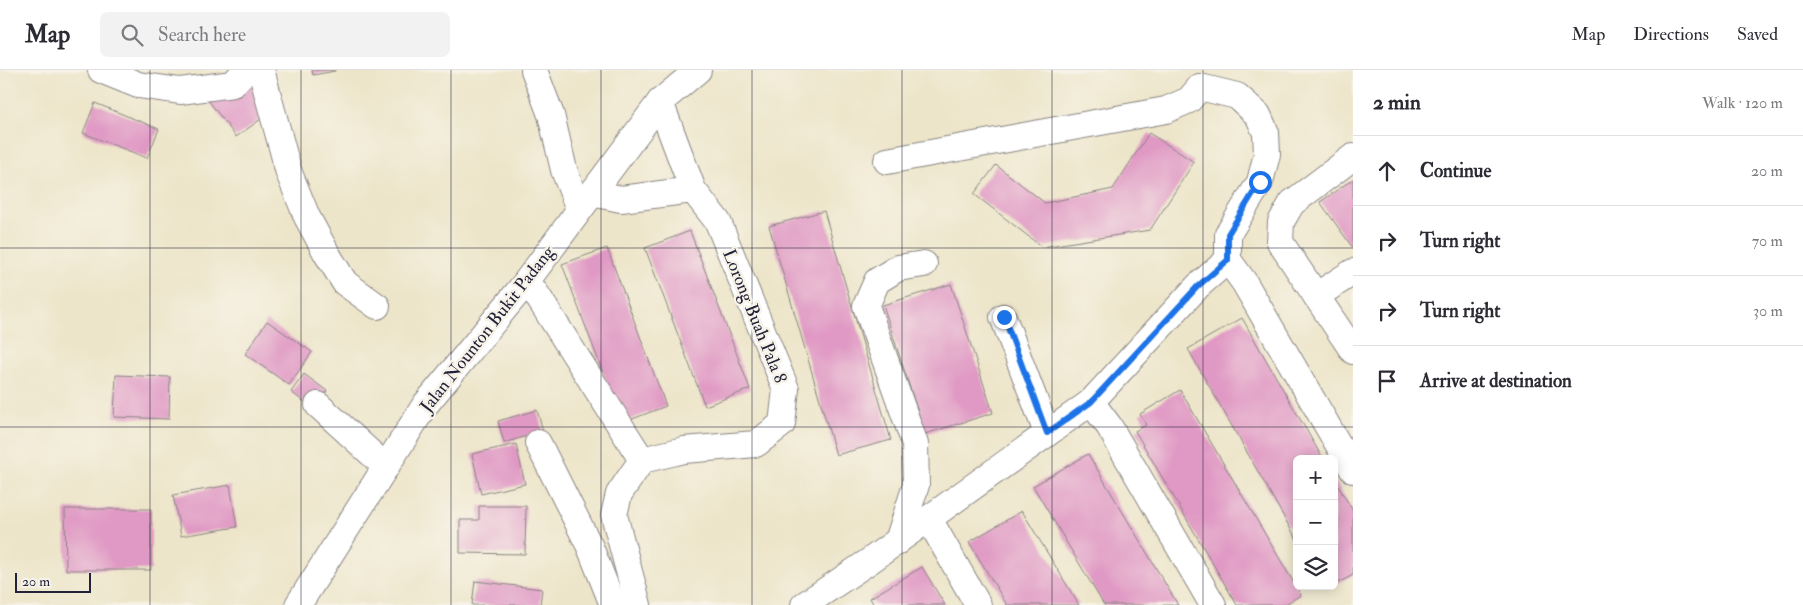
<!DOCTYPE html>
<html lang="en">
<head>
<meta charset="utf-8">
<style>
  :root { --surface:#fff; --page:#f2f2f3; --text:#2b2b33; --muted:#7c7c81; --line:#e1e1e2 }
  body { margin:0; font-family:"IM FELL Double Pica",serif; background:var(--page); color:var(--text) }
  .controls { position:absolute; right:15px; bottom:15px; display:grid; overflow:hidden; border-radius:8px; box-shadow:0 2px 12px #0003 }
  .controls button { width:45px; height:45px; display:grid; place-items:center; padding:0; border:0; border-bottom:1px solid var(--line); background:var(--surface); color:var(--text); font:25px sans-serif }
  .scale { position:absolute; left:15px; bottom:12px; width:76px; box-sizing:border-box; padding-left:5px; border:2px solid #22223b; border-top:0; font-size:14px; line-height:18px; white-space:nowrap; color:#22223b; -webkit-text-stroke:4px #f7f3e8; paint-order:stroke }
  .stop { position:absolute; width:15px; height:15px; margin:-11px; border:4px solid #1a73e8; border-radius:50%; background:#fff }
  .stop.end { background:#1a73e8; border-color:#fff; box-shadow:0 1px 5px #0008 }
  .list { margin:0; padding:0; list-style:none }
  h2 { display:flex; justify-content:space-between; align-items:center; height:65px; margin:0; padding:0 20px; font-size:21px }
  h2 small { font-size:16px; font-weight:400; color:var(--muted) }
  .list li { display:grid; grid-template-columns:32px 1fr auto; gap:15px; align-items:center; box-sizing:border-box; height:70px; padding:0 20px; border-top:1px solid var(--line) }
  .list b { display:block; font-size:19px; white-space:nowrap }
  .list em { font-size:16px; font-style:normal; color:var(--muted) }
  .icon { flex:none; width:28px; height:28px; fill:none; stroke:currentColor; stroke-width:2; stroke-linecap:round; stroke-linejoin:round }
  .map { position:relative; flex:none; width:1353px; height:535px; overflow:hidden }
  header { display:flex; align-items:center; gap:30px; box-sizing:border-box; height:70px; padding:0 25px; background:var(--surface); border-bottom:1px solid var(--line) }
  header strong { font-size:24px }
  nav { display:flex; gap:28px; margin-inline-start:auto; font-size:18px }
  .search { width:350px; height:45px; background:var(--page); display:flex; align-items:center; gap:12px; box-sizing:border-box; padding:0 18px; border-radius:8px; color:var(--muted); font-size:19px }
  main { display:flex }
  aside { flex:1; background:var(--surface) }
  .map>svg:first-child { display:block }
  .building { fill:#e099c4 }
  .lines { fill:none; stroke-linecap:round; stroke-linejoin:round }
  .minor-casing { stroke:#888482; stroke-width:28 }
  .minor { stroke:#fff; stroke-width:26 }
  .route { stroke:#1a73e8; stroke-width:6 }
  .grid { fill:none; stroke:#22223b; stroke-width:1; stroke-opacity:0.55 }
  .labels { text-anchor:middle; stroke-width:5; stroke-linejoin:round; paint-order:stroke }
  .street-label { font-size:18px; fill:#22223b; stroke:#f7f3e8 }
</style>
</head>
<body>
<header>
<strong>Map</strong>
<div class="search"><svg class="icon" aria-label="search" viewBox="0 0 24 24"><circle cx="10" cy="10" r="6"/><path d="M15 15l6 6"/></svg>Search here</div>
<nav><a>Map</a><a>Directions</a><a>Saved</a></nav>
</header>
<main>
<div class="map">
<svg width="1353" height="535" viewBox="0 0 1353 535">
  <rect width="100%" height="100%" fill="#f7f3e8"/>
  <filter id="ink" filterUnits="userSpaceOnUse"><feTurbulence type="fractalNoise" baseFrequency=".02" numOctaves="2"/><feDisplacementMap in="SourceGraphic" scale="10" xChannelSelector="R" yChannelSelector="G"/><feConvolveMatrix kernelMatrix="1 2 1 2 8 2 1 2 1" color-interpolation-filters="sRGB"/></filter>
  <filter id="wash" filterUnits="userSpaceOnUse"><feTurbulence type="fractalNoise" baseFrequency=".0096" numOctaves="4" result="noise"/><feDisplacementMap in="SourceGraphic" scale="20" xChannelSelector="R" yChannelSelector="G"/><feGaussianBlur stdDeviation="1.12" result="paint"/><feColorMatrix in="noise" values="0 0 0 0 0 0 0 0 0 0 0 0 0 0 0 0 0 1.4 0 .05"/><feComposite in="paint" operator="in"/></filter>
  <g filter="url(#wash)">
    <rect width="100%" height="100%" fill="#ede5c9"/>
    <g id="blocks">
      <g class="building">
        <polygon points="232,0 282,34 236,67 202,22"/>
        <polygon points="312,0 335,0 335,1 313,5"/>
        <polygon points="95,33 159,59 147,88 83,63"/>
        <polygon points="1149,63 1194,92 1150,160 1042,177 974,124 996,95 1045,133 1113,119"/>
        <polygon points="1353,109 1353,178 1320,132"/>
        <polygon points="824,141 891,370 836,385 769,156"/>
        <polygon points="690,161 750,319 705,336 645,178"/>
        <polygon points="607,178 666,336 622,353 562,194"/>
        <polygon points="951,214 993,343 925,364 883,235"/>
        <polygon points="1242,248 1323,389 1297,389 1297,470 1188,279"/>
        <polygon points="267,251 312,282 289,315 245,284"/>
        <polygon points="304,304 327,321 314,339 291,322"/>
        <polygon points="116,305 170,307 169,349 114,347"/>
        <polygon points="1180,320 1301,525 1284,535 1237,535 1135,361 1146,355 1140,344"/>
        <polygon points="537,340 543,361 504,373 498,351"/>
        <polygon points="516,374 525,414 481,424 472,384"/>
        <polygon points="1088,384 1178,535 1104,535 1033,416"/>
        <polygon points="1334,409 1353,441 1353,505 1334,515"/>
        <polygon points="230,415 237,457 181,466 173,425"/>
        <polygon points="479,436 526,436 525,484 460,483 460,450 479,450"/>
        <polygon points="65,439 151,439 151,500 66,500"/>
        <polygon points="1022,441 1079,535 1007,535 969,472"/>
        <polygon points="922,497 945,535 874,535 870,528"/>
        <polygon points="475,511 542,519 540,535 472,535"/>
      </g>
    </g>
  </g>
  <g filter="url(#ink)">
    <use href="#blocks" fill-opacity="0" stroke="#888482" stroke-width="1"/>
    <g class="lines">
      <g class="minor-casing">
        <g id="minor">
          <polyline points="101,0 138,15 180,21 233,14 246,0"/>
          <polyline points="261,0 289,103 307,147 327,184 345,213 377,236"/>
          <polyline points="534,0 551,45 564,100 579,139"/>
          <polyline points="1353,87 1292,133 1281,152 1280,172 1353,281"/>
          <polyline points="887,91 1166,40 1189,30 1200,17"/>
          <polyline points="592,123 621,129 693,120"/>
          <polyline points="1228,190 1244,212 1353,400"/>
          <polyline points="523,216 535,222 642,390 619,424 614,445 638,535"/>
          <polyline points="1316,226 1353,202"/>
          <polyline points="1003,247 1047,363"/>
          <polyline points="1091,332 1109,356 1213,535"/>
          <polyline points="318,335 386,397"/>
          <polyline points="538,373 590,477 613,535"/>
          <polyline points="642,390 684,380 756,374 782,354 786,319 718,152 693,120 660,32"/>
          <polyline points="929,449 978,535"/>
          <polyline points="898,471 916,415 915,374 866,236 877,211 898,198 924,194"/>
          <polyline points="298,535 425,335 523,216 660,32 698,0"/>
          <polyline points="804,535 871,490 1091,332 1198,216 1228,190 1228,164 1260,112 1267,84 1266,63 1258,45 1237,26 1200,17"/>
        </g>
      </g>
      <use href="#minor" class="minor"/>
    </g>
  </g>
  <g class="lines" filter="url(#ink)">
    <polyline class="route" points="1004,247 1047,363 1091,332 1198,216 1228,190 1228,164 1260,112"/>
  </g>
  <path class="grid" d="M150 0V535M301 0V535M451 0V535M601 0V535M752 0V535M902 0V535M1052 0V535M1203 0V535M0 178H1353M0 357H1353"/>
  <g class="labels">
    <g class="street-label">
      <text transform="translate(755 246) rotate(68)" y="6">Lorong Buah Pala 8</text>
      <text transform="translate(487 259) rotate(-52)" y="6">Jalan Nounton Bukit Padang</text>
    </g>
  </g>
</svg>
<div class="controls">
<button>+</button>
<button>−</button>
<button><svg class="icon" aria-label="layers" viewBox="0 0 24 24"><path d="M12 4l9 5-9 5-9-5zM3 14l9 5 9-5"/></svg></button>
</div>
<div class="scale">20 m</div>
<div class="stop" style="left:1260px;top:112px"></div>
<div class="stop end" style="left:1004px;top:247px"></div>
</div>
<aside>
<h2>2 min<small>Walk · 120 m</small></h2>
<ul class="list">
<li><svg class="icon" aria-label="ahead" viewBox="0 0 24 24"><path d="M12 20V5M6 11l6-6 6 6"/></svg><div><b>Continue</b></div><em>20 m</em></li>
<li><svg class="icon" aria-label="right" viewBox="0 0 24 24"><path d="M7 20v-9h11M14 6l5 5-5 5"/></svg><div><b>Turn right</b></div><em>70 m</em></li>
<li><svg class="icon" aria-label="right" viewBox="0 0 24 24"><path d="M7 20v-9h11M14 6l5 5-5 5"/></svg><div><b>Turn right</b></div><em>30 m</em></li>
<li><svg class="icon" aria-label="arrive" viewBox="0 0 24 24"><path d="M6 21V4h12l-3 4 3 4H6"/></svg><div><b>Arrive at destination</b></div></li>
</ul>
</aside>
</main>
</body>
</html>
